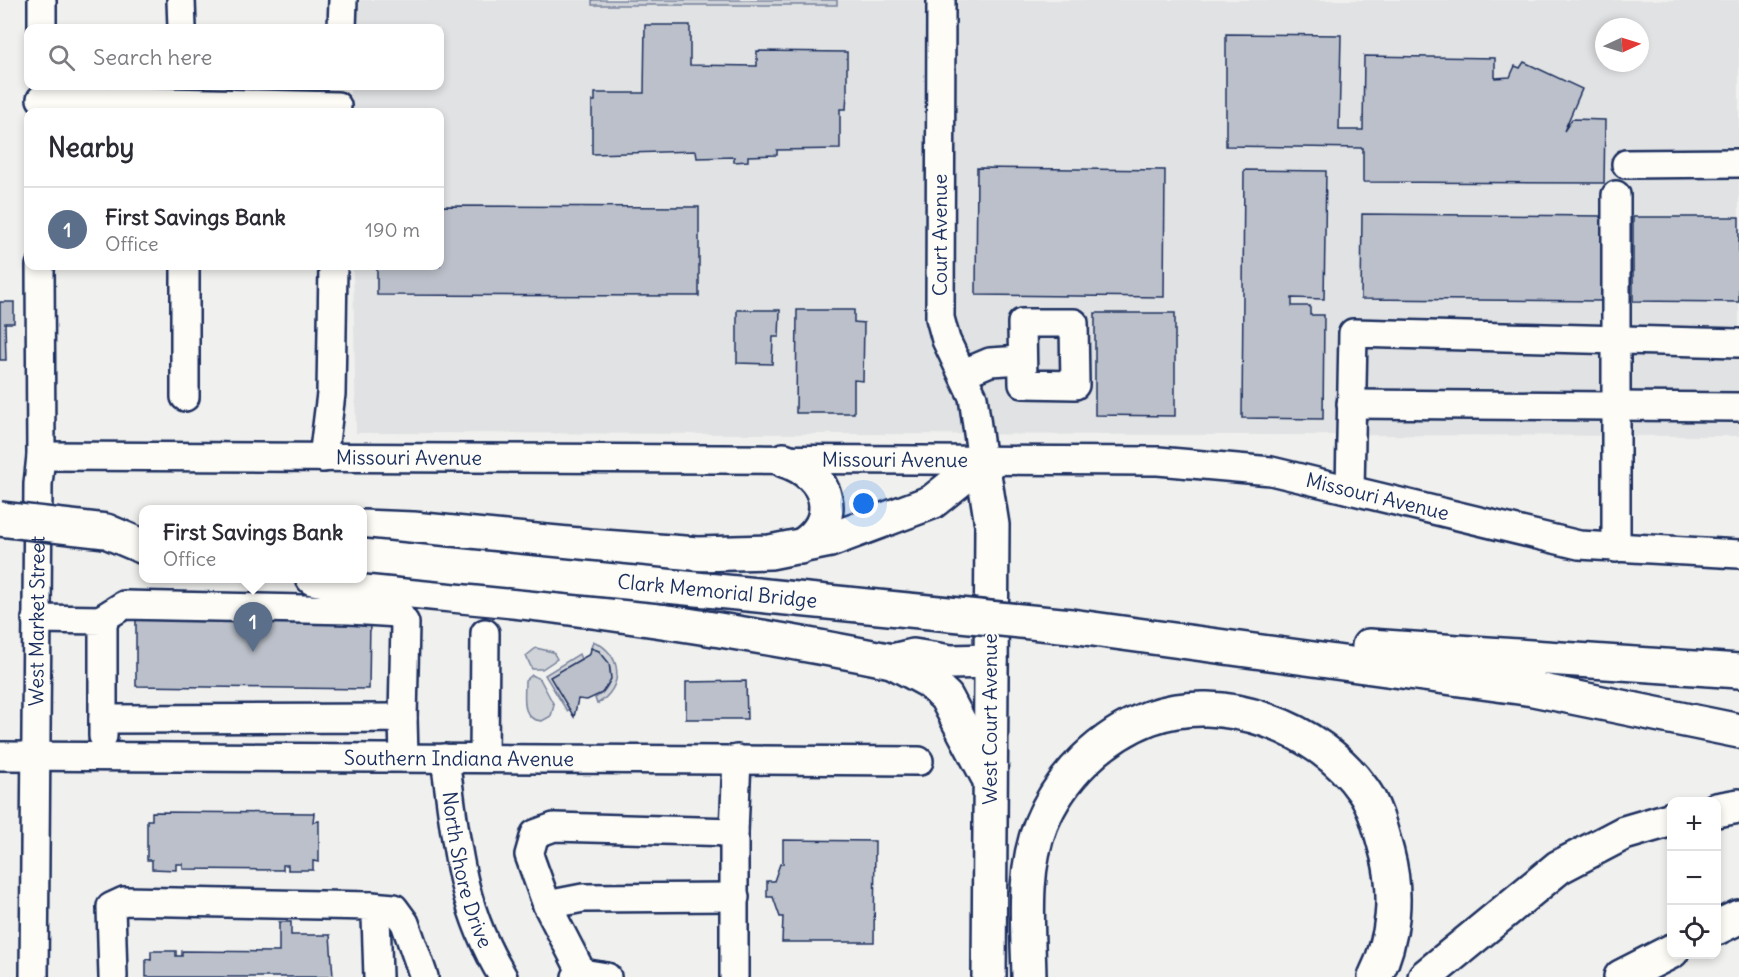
<!DOCTYPE html>
<html lang="en">
<head>
<meta charset="utf-8">
<style>
  :root { --surface:#fff; --page:#f7f7f7; --text:#2b2b33; --muted:#7c7c81; --line:#e1e1e2; --accent:#d1495b }
  body { margin:0; font-family:Delius,sans-serif; background:var(--page); color:var(--text) }
  .controls { position:absolute; right:18px; bottom:18px; display:grid; overflow:hidden; border-radius:12px; box-shadow:0 3px 9px #0003 }
  .controls button { width:54px; height:54px; display:grid; place-items:center; padding:0; border:0; border-bottom:2px solid var(--line); background:var(--surface); color:var(--text); font:30px sans-serif }
  .compass { position:absolute; left:1595px; top:18px; width:54px; height:54px; border-radius:50%; background:var(--surface); box-shadow:0 3px 9px #0003; rotate:86deg }
  .you { position:absolute; left:864px; top:504px; width:21px; height:21px; margin:-15px; border:4px solid #fff; border-radius:50%; background:#1a73e8; box-shadow:0 0 0 9px #1a73e833 }
  .badge { display:grid; place-items:center; width:39px; height:39px; border-radius:50%; background:var(--accent); color:#fff; font-size:20px; font-weight:700 }
  .pin { position:absolute; translate:-50% -50px; filter:drop-shadow(0 2px 3px #0008) }
  .pin::after { content:''; position:absolute; top:32px; width:21px; height:18px; background:inherit; clip-path:polygon(0 0,100% 0,50% 100%) }
  .popup { position:absolute; left:139px; top:505px; width:228px; height:78px; box-sizing:border-box; display:grid; place-content:center; border-radius:12px; background:var(--surface); filter:drop-shadow(0 2px 4px #0005); font-size:20px; white-space:nowrap; color:var(--muted) }
  .popup b { font-size:22px; color:var(--text) }
  .popup::after { content:''; position:absolute; left:50%; top:100%; margin-left:-12px; border:12px solid transparent; border-top-color:var(--surface) }
  .list { margin:0; padding:0; list-style:none }
  h2 { display:flex; justify-content:space-between; align-items:center; height:78px; margin:0; padding:0 24px; font-size:26px }
  h2 small { font-size:20px; font-weight:400; color:var(--muted) }
  .list li { display:grid; grid-template-columns:39px 1fr auto; gap:18px; align-items:center; box-sizing:border-box; height:84px; padding:0 24px; border-top:2px solid var(--line) }
  .list b { display:block; font-size:22px; white-space:nowrap }
  .list p { margin:0; font-size:20px; white-space:nowrap; color:var(--muted) }
  .list em { font-size:20px; font-style:normal; color:var(--muted) }
  .icon { flex:none; width:33px; height:33px; fill:none; stroke:currentColor; stroke-width:2; stroke-linecap:round; stroke-linejoin:round }
  .map { position:relative; flex:none; width:1739px; height:977px; overflow:hidden }
  .search { position:absolute; background:var(--surface); box-shadow:0 3px 9px #0003; left:24px; top:24px; width:420px; height:66px; display:flex; align-items:center; gap:15px; box-sizing:border-box; padding:0 21px; border-radius:12px; color:var(--muted); font-size:22px }
  .panel { position:absolute; background:var(--surface); box-shadow:0 3px 9px #0003; left:24px; top:108px; width:420px; height:162px; border-radius:12px }
  .map>svg:first-child { display:block }
  .built { fill:#e0e2e3; fill-rule:evenodd }
  .green { fill:#d0d3d8; stroke:#76819b; stroke-width:1.5 }
  .building { fill:#bbc0ca; stroke:#1b2f5e; stroke-width:1.5 }
  .lines { fill:none; stroke-linecap:round; stroke-linejoin:round }
  .minor-casing { stroke:#1b2f5e; stroke-width:32 }
  .major-casing { stroke:#1b2f5e; stroke-width:38 }
  .highway-casing { stroke:#1b2f5e; stroke-width:38 }
  .minor { stroke:#fdfcf7; stroke-width:27 }
  .major { stroke:#fdfcf7; stroke-width:33 }
  .highway { stroke:#fdfcf7; stroke-width:33 }
  .major-bridge-casing { stroke:#1b2f5e; stroke-width:38; stroke-linecap:butt }
  .major-bridge { stroke:#fdfcf7; stroke-width:33 }
  .labels { text-anchor:middle; stroke-width:4.5; stroke-linejoin:round; paint-order:stroke }
  .street-label { font-size:20px; fill:#1b2f5e; stroke:#fdfcf7 }
</style>
</head>
<body>
<div class="map">
<svg width="1739" height="977" viewBox="0 0 1739 977">
  <rect width="100%" height="100%" fill="#f0f0ee"/>
  <filter id="ink" filterUnits="userSpaceOnUse"><feTurbulence type="fractalNoise" baseFrequency=".0167" numOctaves="2"/><feDisplacementMap in="SourceGraphic" scale="12" xChannelSelector="R" yChannelSelector="G"/><feConvolveMatrix kernelMatrix="1 2 1 2 8 2 1 2 1" color-interpolation-filters="sRGB"/></filter>
  <g filter="url(#ink)">
    <path class="built" d="M348 0H1739V436L356 433 353 266H440V112H350V86H440V28H349ZM1604 27H1640V63H1604Z"/>
    <g class="green">
      <rect x="592" y="0" width="245" height="5"/>
      <path d="M593 641C623 654 625 687 597 704L595 698C618 685 615 658 591 648Z"/>
      <polygon points="536,648 553,652 557,659 542,669 532,669 526,656"/>
      <polygon points="579,654 581,659 551,677 569,709 567,711 545,675"/>
      <path d="M532 675 540 679 554 705 551 716 542 721C520 720 525 697 525 681Z"/>
    </g>
    <g class="building">
      <polygon points="645,25 690,25 690,65 757,66 757,51 847,52 847,92 846,109 840,109 840,149 777,150 777,155 748,156 748,161 734,162 734,157 697,158 696,151 592,154 592,101 595,101 595,93 644,93"/>
      <polygon points="1226,34 1341,35 1339,130 1363,130 1364,56 1495,58 1495,78 1510,77 1515,66 1520,68 1524,62 1582,89 1564,131 1572,119 1605,120 1604,183 1363,182 1363,148 1226,146"/>
      <polygon points="977,168 1165,170 1164,297 976,295"/>
      <polygon points="1244,170 1326,171 1324,299 1292,298 1292,306 1310,306 1310,315 1324,315 1323,419 1242,418"/>
      <polygon points="440,206 699,207 699,296 377,295 377,266 440,266"/>
      <polygon points="1362,214 1605,216 1605,301 1361,299"/>
      <polygon points="1633,217 1739,217 1739,302 1633,301"/>
      <polygon points="0,302 14,302 14,323 5,323 6,360 0,360"/>
      <polygon points="737,310 780,310 779,337 773,337 772,364 737,363"/>
      <polygon points="797,310 854,310 854,322 864,323 863,381 854,380 854,413 796,413"/>
      <polygon points="1095,313 1175,313 1175,416 1095,415"/>
      <polygon points="136,616 370,618 369,689 136,686"/>
      <polygon points="591,648 599,651 609,663 611,679 602,693 587,700 578,699 574,717 550,677 590,654"/>
      <polygon points="746,681 747,719 686,719 686,682"/>
      <polygon points="152,812 314,813 313,822 319,821 319,862 313,861 313,870 288,870 288,865 283,865 283,870 183,869 183,864 176,864 176,870 152,869 152,860 147,860 147,820 152,820"/>
      <polygon points="783,840 875,841 874,942 782,942 783,917 780,917 773,897 767,897 767,881 774,881 780,864 783,864"/>
      <polygon points="279,922 291,922 291,935 330,935 333,977 146,977 146,959 151,960 151,951 176,951 176,956 182,956 182,951 279,952"/>
    </g>
    <g class="lines">
      <g class="minor-casing">
        <g id="minor">
          <polyline points="181,0 182,28"/>
          <polyline points="941,0 940,318 946,340 973,397 982,462"/>
          <polyline points="42,28 42,0"/>
          <polyline points="342,28 343,0"/>
          <polyline points="41,99 337,106"/>
          <polyline points="1626,164 1739,163"/>
          <polyline points="185,266 185,397"/>
          <polygon points="1022,323 1074,323 1075,385 1023,384"/>
          <polyline points="964,373 990,362 1022,360"/>
          <polyline points="1351,404 1739,407"/>
          <path id="s1" d="M41 456 1158 461 1271 471 1579 545 1739 554"/>
          <polyline points="323,458 331,394 333,266"/>
          <polyline points="1350,490 1353,333 1739,343"/>
          <polyline points="1616,548 1616,195"/>
          <polyline points="36,619 103,620 103,736"/>
          <polyline points="100,620 124,605 350,610 398,613 405,623 403,718"/>
          <polyline points="103,719 403,718 404,758"/>
          <path id="s2" d="M0 756 919 761"/>
          <path id="s3" d="M445 758C456 839 459 905 503 977"/>
          <polyline points="484,758 485,633"/>
          <polyline points="547,905 583,898 735,897"/>
          <polyline points="371,906 394,908 405,923 424,977"/>
          <polyline points="582,973 547,905 529,855 535,834 554,827 734,832 737,759"/>
          <path id="s4" d="M34 977 38 484 41 456 40 266"/>
          <polyline points="113,977 111,907 124,901 371,906 376,916 378,977"/>
          <polyline points="576,977 582,973 607,977"/>
          <polyline points="734,977 734,832"/>
        </g>
      </g>
      <g class="major-casing">
        <g id="major">
          <path d="M784 460C829 474 843 520 800 547"/>
          <polyline points="982,462 992,525 989,977"/>
          <polyline points="362,527 413,529 589,546 698,554 770,552 830,540 932,502 982,462"/>
          <polyline points="106,531 144,547"/>
          <path d="M313 578C391 592 469 595 547 605 663 620 777 638 892 661L913 656 951 662 991 661"/>
          <polyline points="1071,626 1533,689 1739,731"/>
          <polyline points="1369,646 1739,671"/>
          <polyline points="892,661 929,681 946,697 987,775"/>
        </g>
      </g>
      <g class="highway-casing">
        <g id="highway">
          <polyline points="1716,810 1739,806"/>
          <polyline points="1716,928 1739,917"/>
          <path d="M1029 977C1028 927 1022 871 1041 824 1060 777 1102 736 1149 718 1222 691 1319 727 1363 790 1376 808 1381 832 1387 853 1398 894 1394 939 1375 977"/>
          <polyline points="1425,977 1559,867 1624,833 1672,819"/>
          <polyline points="1621,977 1672,951"/>
        </g>
      </g>
      <use href="#minor" class="minor"/>
      <use href="#major" class="major"/>
      <use href="#highway" class="highway"/>
      <g class="major-bridge-casing">
        <g id="major-bridge">
          <polyline points="0,519 106,531"/>
          <path id="s5" d="M362 556 1071 626"/>
        </g>
      </g>
      <use href="#major-bridge" class="major-bridge"/>
    </g>
  </g>
  <g class="labels">
    <g class="street-label">
      <text transform="translate(940 235) rotate(-90)" y="7">Court Avenue</text>
      <text dy="7" stroke="none"><textPath href="#s1" startOffset="368">Missouri Avenue</textPath></text>
      <text dy="7" stroke="none"><textPath href="#s1" startOffset="854">Missouri Avenue</textPath></text>
      <text dy="7" stroke="none"><textPath href="#s1" startOffset="1340">Missouri Avenue</textPath></text>
      <text dy="7" stroke="none"><textPath href="#s5" startOffset="357">Clark Memorial Bridge</textPath></text>
      <text dy="7" stroke="none"><textPath href="#s4" startOffset="356">West Market Street</textPath></text>
      <text transform="translate(990 719) rotate(-90)" y="7">West Court Avenue</text>
      <text dy="7" stroke="none"><textPath href="#s2" startOffset="459">Southern Indiana Avenue</textPath></text>
      <text dy="7" stroke="none"><textPath href="#s3" startOffset="114">North Shore Drive</textPath></text>
    </g>
  </g>
</svg>
<div class="controls">
<button>+</button>
<button>−</button>
<button><svg class="icon" aria-label="locate" viewBox="0 0 24 24"><circle cx="12" cy="12" r="6"/><path d="M12 2v4M12 18v4M2 12h4M18 12h4"/></svg></button>
</div>
<svg class="compass" viewBox="-18 -18 36 36"><path d="M0-13l5 13h-10z" fill="#e53935"/><path d="M0 13l5-13h-10z" fill="#7c7c81"/></svg>
<div class="you"></div>
<div class="pin badge" style="left:253px;top:652px;background:#5c6f8a">1</div>
<div class="popup"><b>First Savings Bank</b>Office</div>
<div class="search"><svg class="icon" aria-label="search" viewBox="0 0 24 24"><circle cx="10" cy="10" r="6"/><path d="M15 15l6 6"/></svg>Search here</div>
<section class="panel">
<h2>Nearby<small></small></h2>
<ul class="list">
<li><span class="badge" style="background:#5c6f8a">1</span><div><b>First Savings Bank</b><p>Office</p></div><em>190 m</em></li>
</ul>
</section>
</div>
</body>
</html>
